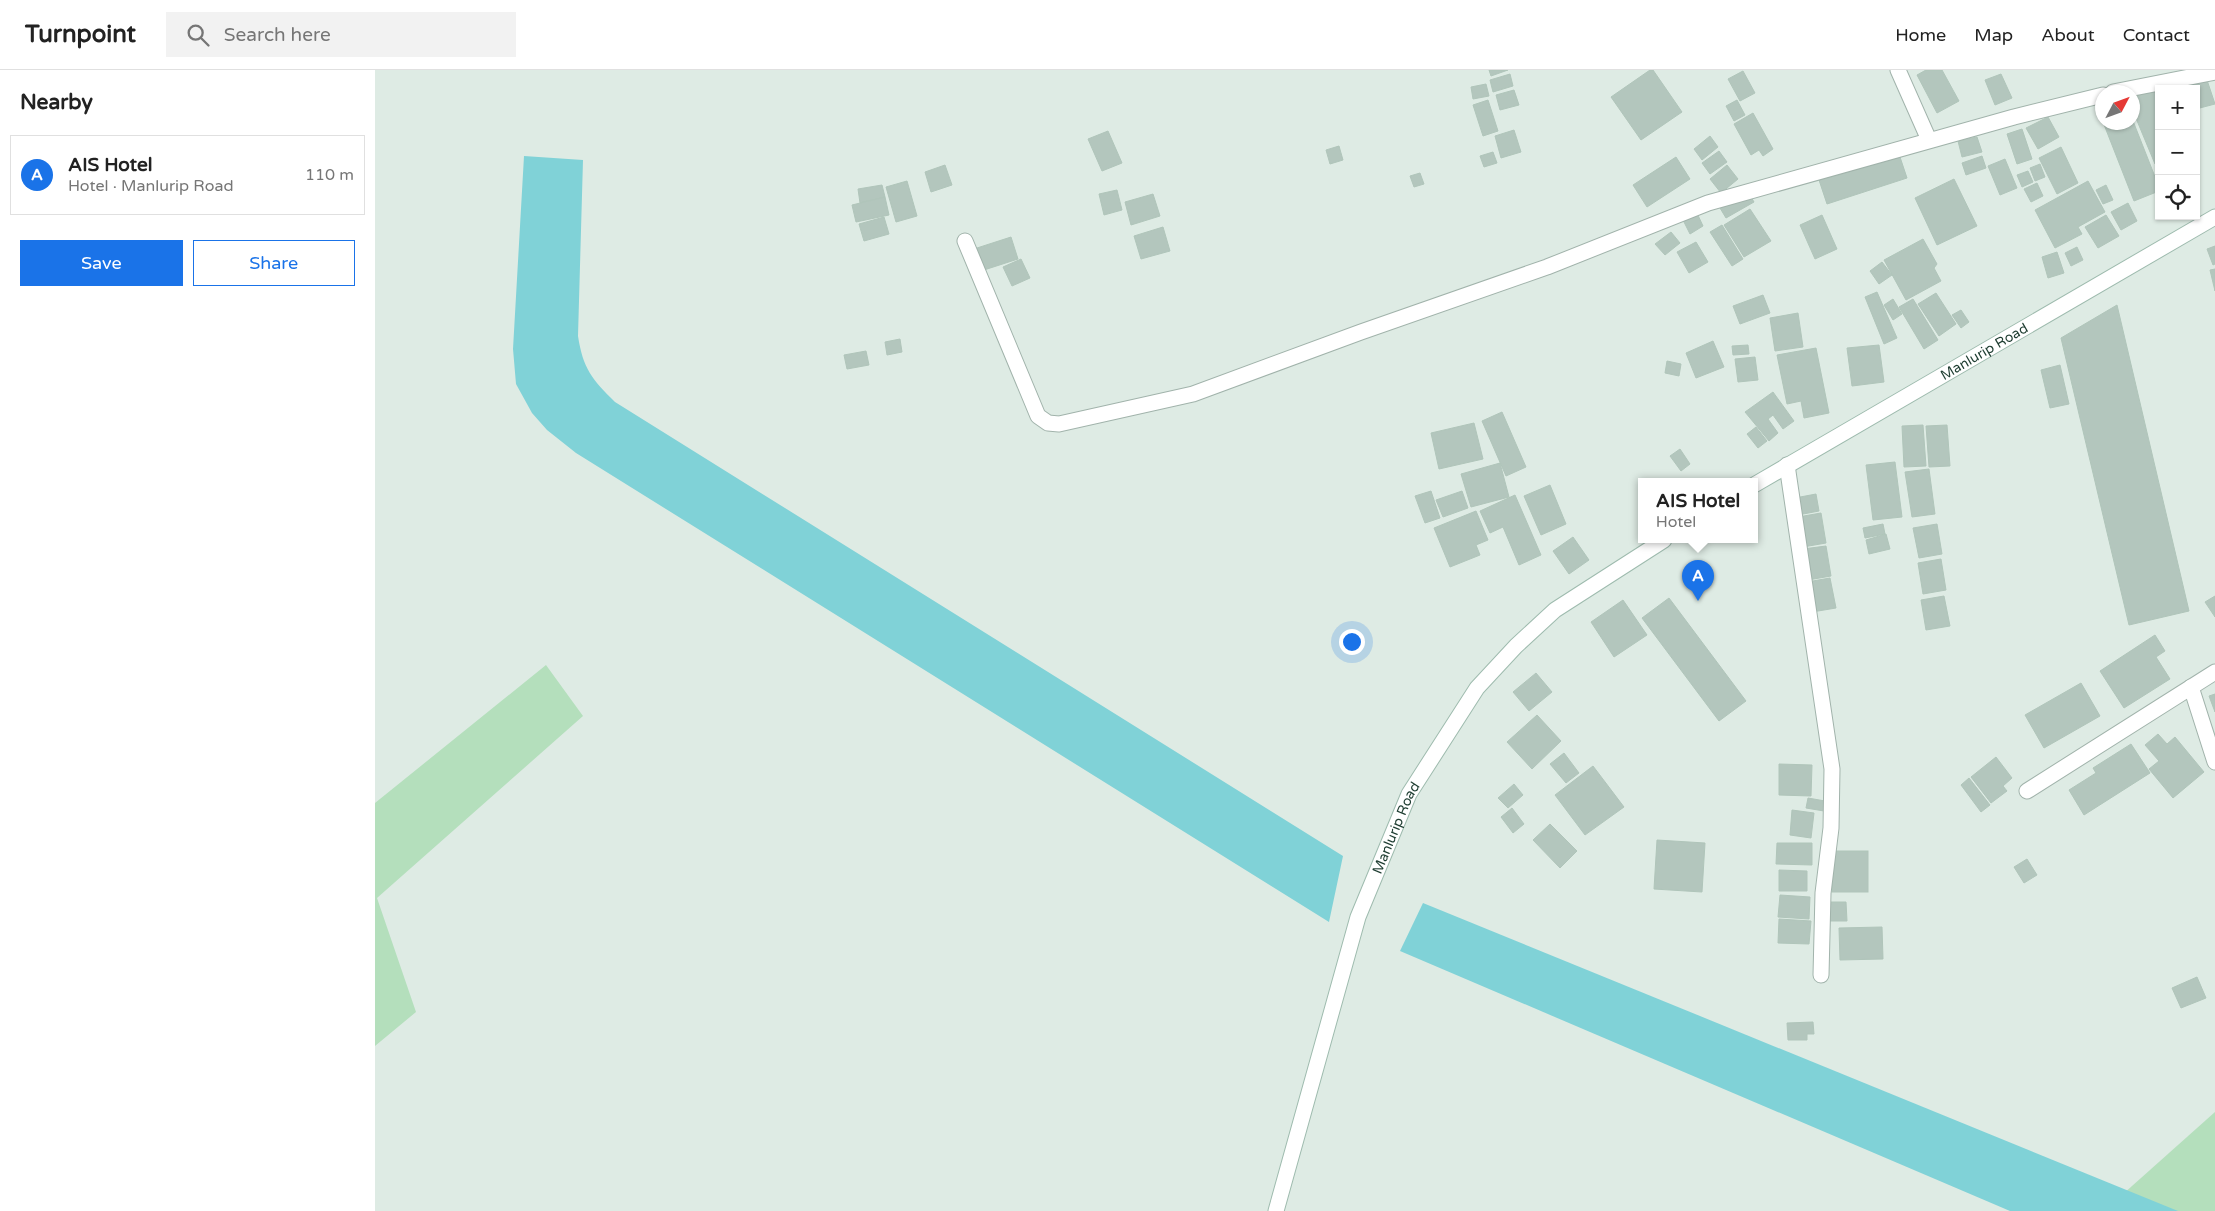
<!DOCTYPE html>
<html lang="en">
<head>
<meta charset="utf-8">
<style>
  :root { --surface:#fff; --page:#f2f2f2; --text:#222; --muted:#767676; --line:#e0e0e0; --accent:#1a73e8 }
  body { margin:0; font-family:"Varela Round",sans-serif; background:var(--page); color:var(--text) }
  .controls { position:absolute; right:15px; top:15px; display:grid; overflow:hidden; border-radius:0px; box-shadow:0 1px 4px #0004 }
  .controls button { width:45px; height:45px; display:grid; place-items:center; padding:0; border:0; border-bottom:1px solid var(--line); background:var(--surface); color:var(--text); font:25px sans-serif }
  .compass { position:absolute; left:1720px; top:15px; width:45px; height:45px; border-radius:50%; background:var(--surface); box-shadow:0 1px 4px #0004; rotate:49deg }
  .you { position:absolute; left:976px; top:571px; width:18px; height:18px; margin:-12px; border:4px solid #fff; border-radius:50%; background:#1a73e8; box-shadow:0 0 0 8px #1a73e833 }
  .badge { display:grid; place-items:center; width:32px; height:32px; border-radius:50%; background:var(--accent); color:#fff; font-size:16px; font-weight:700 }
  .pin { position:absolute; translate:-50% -41px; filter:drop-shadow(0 1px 2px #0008) }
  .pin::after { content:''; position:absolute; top:26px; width:18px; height:15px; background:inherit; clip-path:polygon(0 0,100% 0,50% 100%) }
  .popup { position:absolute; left:1263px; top:408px; width:120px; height:65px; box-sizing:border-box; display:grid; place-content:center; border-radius:0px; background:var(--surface); filter:drop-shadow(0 1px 4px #0005); font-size:16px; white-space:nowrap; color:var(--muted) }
  .popup b { font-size:19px; color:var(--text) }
  .popup::after { content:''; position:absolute; left:50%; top:100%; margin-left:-10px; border:10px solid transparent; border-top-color:var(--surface) }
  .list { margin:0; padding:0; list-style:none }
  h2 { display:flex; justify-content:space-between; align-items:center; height:65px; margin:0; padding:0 20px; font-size:21px }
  h2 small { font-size:16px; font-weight:400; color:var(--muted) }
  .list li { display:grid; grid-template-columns:32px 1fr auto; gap:15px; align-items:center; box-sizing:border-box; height:80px; margin:0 10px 10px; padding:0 10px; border:1px solid var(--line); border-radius:0px }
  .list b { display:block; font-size:19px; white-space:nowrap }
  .list p { margin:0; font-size:16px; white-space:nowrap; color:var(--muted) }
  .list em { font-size:16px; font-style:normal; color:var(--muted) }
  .actions { display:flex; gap:10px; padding:15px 20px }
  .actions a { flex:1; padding:11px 0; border:1px solid var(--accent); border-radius:0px; text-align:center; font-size:18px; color:var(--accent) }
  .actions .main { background:var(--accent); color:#fff }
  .icon { flex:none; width:28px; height:28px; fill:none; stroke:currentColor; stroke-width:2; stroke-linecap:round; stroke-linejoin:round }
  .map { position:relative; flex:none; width:1840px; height:1141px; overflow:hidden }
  header { display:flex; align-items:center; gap:30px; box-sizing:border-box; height:70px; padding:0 25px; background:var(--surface); border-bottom:1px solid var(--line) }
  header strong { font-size:24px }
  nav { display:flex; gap:28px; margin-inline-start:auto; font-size:18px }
  .search { width:350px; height:45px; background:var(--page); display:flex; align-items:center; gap:12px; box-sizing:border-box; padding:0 18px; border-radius:0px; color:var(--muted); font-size:19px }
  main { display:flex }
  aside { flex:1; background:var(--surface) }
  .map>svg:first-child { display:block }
  .green { fill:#b4dfbc }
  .water { fill:#80d2d7 }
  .building { fill:#b3c6bd; stroke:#b0c5ba }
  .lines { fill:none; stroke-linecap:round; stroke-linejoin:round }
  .minor-casing { stroke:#a1b3ab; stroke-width:17 }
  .secondary-casing { stroke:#9ebbae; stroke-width:17 }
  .minor { stroke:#fff; stroke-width:15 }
  .secondary { stroke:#fff; stroke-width:15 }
  .labels { text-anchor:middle; stroke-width:4; stroke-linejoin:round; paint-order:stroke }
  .street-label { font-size:14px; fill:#1e3d31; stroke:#eff8f2 }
</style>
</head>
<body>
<header>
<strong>Turnpoint</strong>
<div class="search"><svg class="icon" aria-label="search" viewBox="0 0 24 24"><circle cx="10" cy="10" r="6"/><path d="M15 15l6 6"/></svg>Search here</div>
<nav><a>Home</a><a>Map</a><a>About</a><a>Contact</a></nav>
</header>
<main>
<aside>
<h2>Nearby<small></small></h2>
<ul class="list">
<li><span class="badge">A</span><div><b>AIS Hotel</b><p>Hotel · Manlurip Road</p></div><em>110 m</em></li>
</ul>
<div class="actions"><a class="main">Save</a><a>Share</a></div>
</aside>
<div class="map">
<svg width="1840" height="1141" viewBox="0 0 1840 1141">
  <rect width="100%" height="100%" fill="#deebe4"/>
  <g class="green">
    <polygon points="171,595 208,646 2,828 41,942 0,976 0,733"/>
    <polygon points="1840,1042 1840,1141 1729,1141"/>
  </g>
  <g class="water">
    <path d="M149 86 208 90 203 266C208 299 217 309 240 332L968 786 954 852 201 383 172 360 157 343 141 314 138 279Z"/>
    <polygon points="1048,833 1803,1141 1635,1141 1025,881"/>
  </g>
  <g class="building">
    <polygon points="1114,0 1133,0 1116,6"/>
    <polygon points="1275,0 1278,0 1307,42 1266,70 1236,27"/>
    <polygon points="1551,0 1567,0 1584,31 1562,43 1542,5"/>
    <polygon points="1368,1 1380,23 1365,31 1353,9"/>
    <polygon points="1135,4 1138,16 1118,22 1115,10"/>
    <polygon points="1626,4 1637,28 1620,35 1610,10"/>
    <polygon points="1832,10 1840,34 1821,39 1821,19 1798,19"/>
    <polygon points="1111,14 1114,26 1098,29 1096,17"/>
    <polygon points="1780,18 1784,27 1784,92 1780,94 1758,41 1758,28"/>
    <polygon points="1139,20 1144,35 1125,40 1121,25"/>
    <polygon points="1113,30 1123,61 1108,66 1098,35"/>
    <polygon points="1362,30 1370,45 1359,51 1351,36"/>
    <polygon points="1728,35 1728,51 1722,37"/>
    <polygon points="1378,43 1398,79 1388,86 1384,80 1376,85 1359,54"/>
    <polygon points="1673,47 1684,67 1663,79 1651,58"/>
    <polygon points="1758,51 1784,117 1784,121 1759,131 1728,52 1758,52"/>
    <polygon points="1647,59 1657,89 1642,94 1632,64"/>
    <polygon points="1139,60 1146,82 1126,88 1120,66"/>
    <polygon points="733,61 747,93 727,101 713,69"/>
    <polygon points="1335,66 1343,77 1327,90 1319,79"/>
    <polygon points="1602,67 1607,82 1587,87 1583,71"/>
    <polygon points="964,76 968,90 955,94 951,80"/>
    <polygon points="1686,77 1703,113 1682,124 1664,88"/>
    <polygon points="1344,81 1352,92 1335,104 1327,93"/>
    <polygon points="1523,81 1532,108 1452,134 1443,107"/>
    <polygon points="1118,82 1122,93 1109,97 1105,86"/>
    <polygon points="1607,86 1611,98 1591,105 1587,93"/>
    <polygon points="1301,87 1315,109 1272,137 1258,115"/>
    <polygon points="1630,89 1642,118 1625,125 1613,96"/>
    <polygon points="1665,94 1670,107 1660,111 1655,98"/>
    <polygon points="570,95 577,115 556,122 550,102"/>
    <polygon points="1352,95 1363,109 1346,123 1335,109"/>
    <polygon points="1653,101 1658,112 1647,117 1642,105"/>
    <polygon points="1045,103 1049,114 1039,117 1035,106"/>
    <polygon points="1579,109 1602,156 1562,175 1540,128"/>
    <polygon points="532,111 542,146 521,152 511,117"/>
    <polygon points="1713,111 1730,142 1703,157 1707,164 1680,178 1660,140"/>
    <polygon points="1662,113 1668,126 1656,132 1649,119"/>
    <polygon points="507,115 510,127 485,133 483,119"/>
    <polygon points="1731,115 1738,130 1728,134 1721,120"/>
    <polygon points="742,120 747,140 729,145 724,124"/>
    <polygon points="1373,122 1379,132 1351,148 1345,138"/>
    <polygon points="778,124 785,146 756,155 750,132"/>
    <polygon points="510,127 514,145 481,152 477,135"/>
    <polygon points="1753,133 1762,151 1746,160 1736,142"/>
    <polygon points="1375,139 1396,171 1369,187 1349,155"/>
    <polygon points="1321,141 1328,156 1315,164 1307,148"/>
    <polygon points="1447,145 1462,179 1440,189 1425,155"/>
    <polygon points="1731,145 1744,166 1723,178 1710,157"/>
    <polygon points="509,147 514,164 489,171 484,154"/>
    <polygon points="1347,155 1368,189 1357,196 1335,162"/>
    <polygon points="788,157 795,181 766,189 759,166"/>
    <polygon points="1296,162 1305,173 1290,185 1280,174"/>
    <polygon points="636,167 643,189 609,200 602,178"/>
    <polygon points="1548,169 1562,194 1559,198 1566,211 1531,230 1509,190"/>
    <polygon points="1321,172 1333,192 1314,203 1302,182"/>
    <polygon points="1840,176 1840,194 1838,195 1832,179"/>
    <polygon points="1702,177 1708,190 1696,196 1690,183"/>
    <polygon points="1682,182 1689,203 1673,208 1667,187"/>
    <polygon points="646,189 655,208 637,216 628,197"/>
    <polygon points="1507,192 1517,205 1504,214 1495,201"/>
    <polygon points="1840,199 1840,221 1835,200"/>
    <polygon points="1502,222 1522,268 1509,274 1490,227"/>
    <polygon points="1561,223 1581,254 1564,266 1543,234"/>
    <polygon points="1388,225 1395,243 1365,254 1358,236"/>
    <polygon points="1518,229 1527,244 1518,250 1509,235"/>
    <polygon points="1538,229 1563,270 1549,279 1524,237"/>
    <polygon points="1742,235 1814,541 1754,555 1686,268"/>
    <polygon points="1586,240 1594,252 1586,258 1577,245"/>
    <polygon points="1423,243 1428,277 1400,281 1395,248"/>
    <polygon points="525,269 527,282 512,285 510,272"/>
    <polygon points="1338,271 1349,297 1321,308 1311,283"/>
    <polygon points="1373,275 1374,284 1358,285 1357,276"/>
    <polygon points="1504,275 1509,312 1477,316 1472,278"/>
    <polygon points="1441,278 1454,343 1429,348 1426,331 1412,334 1402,285"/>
    <polygon points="491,281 494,295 472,299 469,285"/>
    <polygon points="1380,287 1383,310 1363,312 1360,289"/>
    <polygon points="1292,291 1306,294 1304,306 1290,303"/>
    <polygon points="1685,295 1694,334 1675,338 1666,300"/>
    <polygon points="1398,322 1419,351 1408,359 1398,345 1393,349 1403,363 1394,371 1370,342"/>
    <polygon points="1127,342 1151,397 1131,406 1107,351"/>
    <polygon points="1099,353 1108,389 1064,399 1056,363"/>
    <polygon points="1548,355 1551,396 1529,397 1527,356"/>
    <polygon points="1572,355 1575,396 1554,397 1551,356"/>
    <polygon points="1381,357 1392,371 1383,378 1372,364"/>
    <polygon points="1305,379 1315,394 1306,401 1295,386"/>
    <polygon points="1520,392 1527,447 1498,450 1491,395"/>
    <polygon points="1125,393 1134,427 1096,437 1086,404"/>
    <polygon points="1554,399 1560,444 1537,447 1530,402"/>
    <polygon points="1175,415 1191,454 1166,465 1149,426"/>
    <polygon points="1056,421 1065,448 1050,453 1040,426"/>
    <polygon points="1087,421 1093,438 1068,447 1061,430"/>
    <polygon points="1441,424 1444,441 1423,445 1420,428"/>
    <polygon points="1140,425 1166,485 1144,495 1128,457 1115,463 1105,441"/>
    <polygon points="1101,441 1113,470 1101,475 1105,485 1075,497 1059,458"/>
    <polygon points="1446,443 1451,473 1428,477 1423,447"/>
    <polygon points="1508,454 1510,464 1490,468 1488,458"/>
    <polygon points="1562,454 1567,484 1544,488 1538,458"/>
    <polygon points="1511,464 1515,479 1494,484 1491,470"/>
    <polygon points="1198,467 1214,490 1194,504 1178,481"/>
    <polygon points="1451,476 1456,506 1433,510 1428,479"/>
    <polygon points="1566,489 1571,520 1548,524 1543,493"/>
    <polygon points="1455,508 1461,538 1437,542 1432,512"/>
    <polygon points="1569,526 1575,556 1551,560 1546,530"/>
    <polygon points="1840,526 1840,547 1830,532"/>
    <polygon points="1294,528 1371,631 1344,651 1267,548"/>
    <polygon points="1248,530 1272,565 1239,587 1216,552"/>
    <polygon points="1780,565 1790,581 1781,587 1795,609 1749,638 1725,601"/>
    <polygon points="1161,603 1177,622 1154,641 1138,622"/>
    <polygon points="1706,613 1725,646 1669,678 1650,645"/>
    <polygon points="1840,624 1840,642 1834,626"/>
    <polygon points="1162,645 1186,671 1157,699 1132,672"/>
    <polygon points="1783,664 1792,674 1800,667 1829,702 1798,728 1774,699 1784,691 1770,675"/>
    <polygon points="1756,674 1775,703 1709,745 1694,720 1721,703 1718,698"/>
    <polygon points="1189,683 1204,703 1191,713 1175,694"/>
    <polygon points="1621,687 1637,708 1628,716 1632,721 1616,733 1596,707"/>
    <polygon points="1404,694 1437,695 1436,726 1404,725"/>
    <polygon points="1218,696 1249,737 1210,765 1180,725"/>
    <polygon points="1594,708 1615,735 1606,742 1586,715"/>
    <polygon points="1139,714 1148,725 1133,738 1123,728"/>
    <polygon points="1433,728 1450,731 1449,741 1431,738"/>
    <polygon points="1137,738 1149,754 1138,763 1126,747"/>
    <polygon points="1417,740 1439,743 1436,768 1415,765"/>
    <polygon points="1175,754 1202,781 1185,798 1158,770"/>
    <polygon points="1282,770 1330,773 1327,822 1279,819"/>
    <polygon points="1402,773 1437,773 1437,795 1401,794"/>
    <rect x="1457" y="781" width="36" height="41"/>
    <polygon points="1652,789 1662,805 1649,813 1639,797"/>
    <polygon points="1404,800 1432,801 1432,821 1404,821"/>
    <polygon points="1405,825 1435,827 1434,849 1403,847"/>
    <polygon points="1453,832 1471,832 1472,851 1453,851"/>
    <polygon points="1404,849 1436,851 1434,874 1403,873"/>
    <polygon points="1507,857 1508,889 1465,890 1464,858"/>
    <polygon points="1822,907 1831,928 1806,938 1797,918"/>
    <polygon points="1438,952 1439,964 1432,964 1432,970 1413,970 1412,953"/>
  </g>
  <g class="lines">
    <g class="minor-casing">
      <g id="minor">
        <polyline points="1523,0 1554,70"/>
        <polyline points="1738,22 1840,2"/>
        <polyline points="590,171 663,346 673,353 684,354 818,324 986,262 1172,197 1333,133 1639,47 1728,25"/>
        <polyline points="1412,395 1457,699 1456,758 1448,823 1446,905"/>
        <polyline points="1816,617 1840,692"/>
        <polyline points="1652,721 1840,602"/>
      </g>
    </g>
    <g class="secondary-casing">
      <g id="secondary">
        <path id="s1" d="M1379 415 1840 147"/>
        <path id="s2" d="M901 1141 983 847 1034 724 1102 618 1141 576 1180 540 1289 470"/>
      </g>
    </g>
    <use href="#minor" class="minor"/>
    <use href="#secondary" class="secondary"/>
  </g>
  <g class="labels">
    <g class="street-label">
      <text dy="5" stroke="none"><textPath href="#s1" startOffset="266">Manlurip Road</textPath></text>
      <text dy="5" stroke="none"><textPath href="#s2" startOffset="402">Manlurip Road</textPath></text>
    </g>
  </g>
</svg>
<div class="controls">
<button>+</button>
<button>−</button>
<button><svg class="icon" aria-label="locate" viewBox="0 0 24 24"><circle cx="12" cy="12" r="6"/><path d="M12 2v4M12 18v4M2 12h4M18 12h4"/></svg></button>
</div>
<svg class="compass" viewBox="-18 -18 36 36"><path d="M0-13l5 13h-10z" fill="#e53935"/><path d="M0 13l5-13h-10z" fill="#767676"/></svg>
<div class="you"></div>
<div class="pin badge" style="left:1323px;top:531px">A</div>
<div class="popup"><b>AIS Hotel</b>Hotel</div>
</div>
</main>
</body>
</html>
